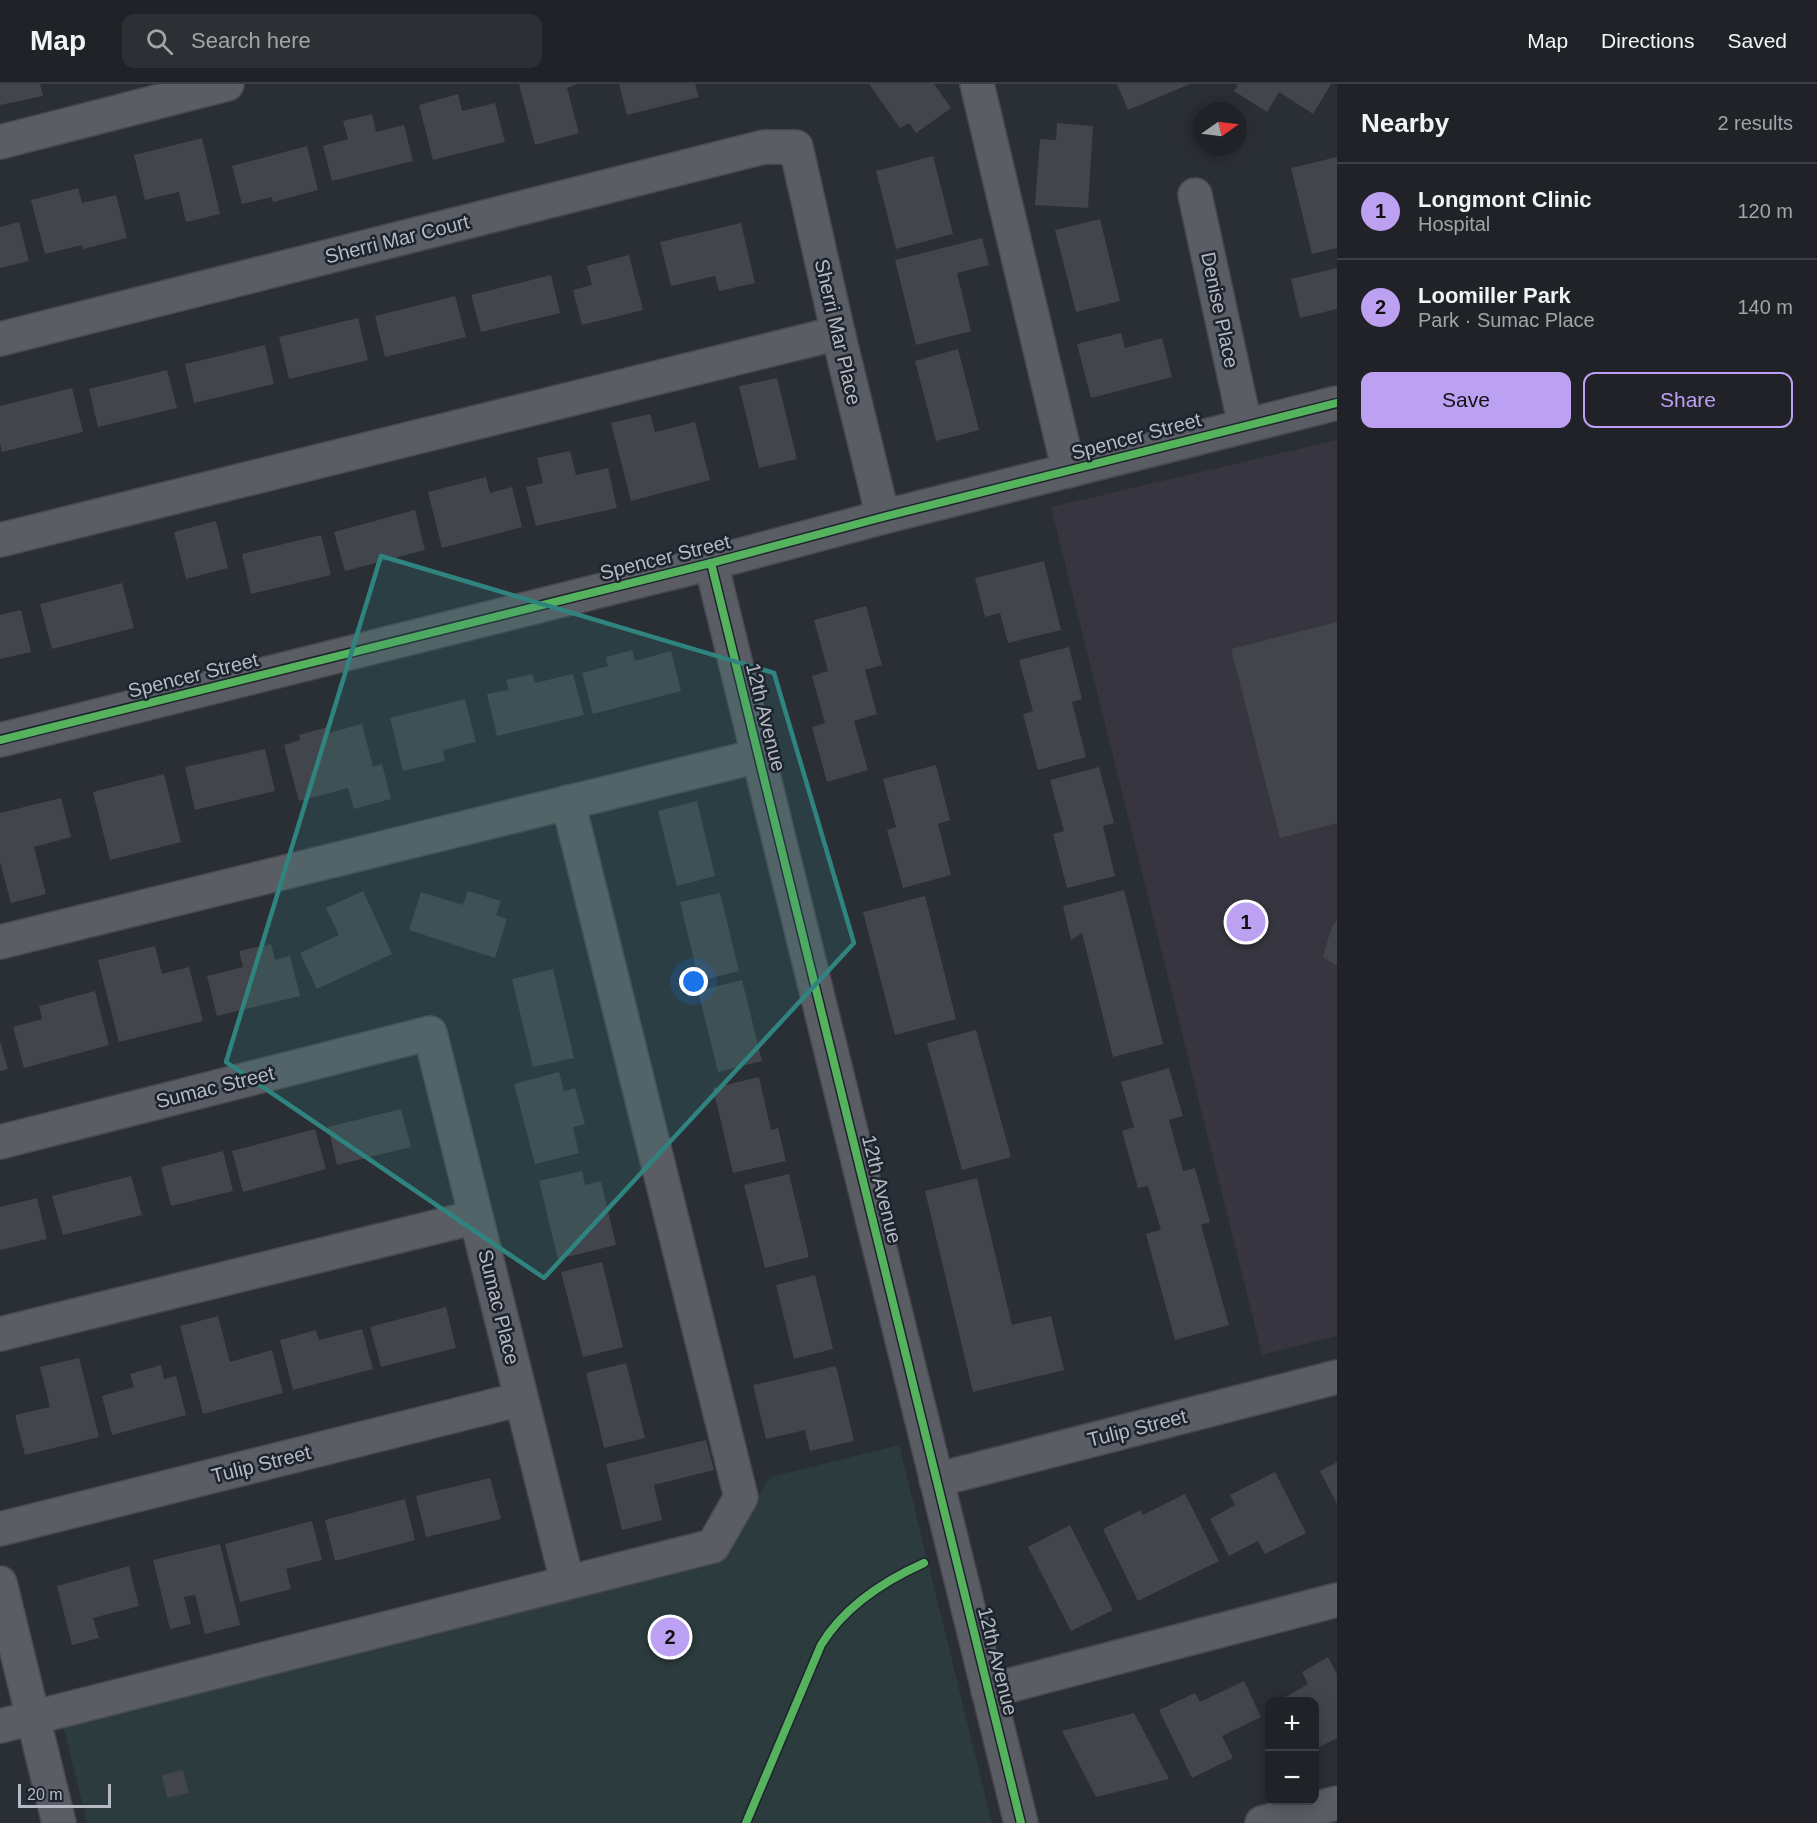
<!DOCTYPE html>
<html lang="en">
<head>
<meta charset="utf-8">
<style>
  :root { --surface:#202228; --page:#2d2f34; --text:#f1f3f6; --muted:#a2a4a8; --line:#3d3f45; --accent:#bca0f2 }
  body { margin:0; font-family:Helvetica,sans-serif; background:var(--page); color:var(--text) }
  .controls { position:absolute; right:18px; bottom:18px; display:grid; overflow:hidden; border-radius:12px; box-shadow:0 3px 15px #0003 }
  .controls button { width:54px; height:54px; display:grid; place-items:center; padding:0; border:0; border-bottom:2px solid var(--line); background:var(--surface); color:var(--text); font:30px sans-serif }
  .compass { position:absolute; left:1193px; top:18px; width:54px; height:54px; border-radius:50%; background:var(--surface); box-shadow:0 3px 15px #0003; rotate:76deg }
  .scale { position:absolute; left:18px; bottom:15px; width:93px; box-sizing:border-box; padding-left:6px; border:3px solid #b5bac5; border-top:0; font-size:16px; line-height:21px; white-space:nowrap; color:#b5bac5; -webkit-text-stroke:4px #1e242e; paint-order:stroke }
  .you { position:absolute; left:694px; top:898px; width:21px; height:21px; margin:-15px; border:4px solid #fff; border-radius:50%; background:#1a73e8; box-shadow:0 0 0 9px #1a73e833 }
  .badge { display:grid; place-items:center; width:39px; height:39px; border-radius:50%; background:var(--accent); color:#111; font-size:20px; font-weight:700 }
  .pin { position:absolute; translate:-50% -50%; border:3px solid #fff; box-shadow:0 2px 6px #0006 }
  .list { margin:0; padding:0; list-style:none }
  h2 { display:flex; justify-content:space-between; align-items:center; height:78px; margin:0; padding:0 24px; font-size:26px }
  h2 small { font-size:20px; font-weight:400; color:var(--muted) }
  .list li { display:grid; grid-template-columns:39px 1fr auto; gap:18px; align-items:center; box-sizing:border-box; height:96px; padding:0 24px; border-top:2px solid var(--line) }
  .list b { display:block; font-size:22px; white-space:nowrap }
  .list p { margin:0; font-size:20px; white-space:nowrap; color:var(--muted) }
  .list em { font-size:20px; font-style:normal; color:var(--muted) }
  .actions { display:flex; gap:12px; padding:18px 24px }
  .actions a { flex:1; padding:14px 0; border:2px solid var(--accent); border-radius:12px; text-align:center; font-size:21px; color:var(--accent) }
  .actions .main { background:var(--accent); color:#111 }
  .icon { flex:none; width:33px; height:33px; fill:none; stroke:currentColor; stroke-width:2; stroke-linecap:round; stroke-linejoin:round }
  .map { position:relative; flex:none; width:1337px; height:1739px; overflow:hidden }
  header { display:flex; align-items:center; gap:36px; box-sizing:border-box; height:84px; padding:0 30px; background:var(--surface); border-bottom:2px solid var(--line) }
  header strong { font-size:28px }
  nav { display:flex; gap:33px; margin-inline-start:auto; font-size:21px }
  .search { width:420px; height:54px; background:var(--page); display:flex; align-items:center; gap:15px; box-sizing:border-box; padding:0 21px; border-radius:12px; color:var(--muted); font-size:22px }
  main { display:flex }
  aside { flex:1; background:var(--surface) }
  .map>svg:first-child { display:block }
  .medical { fill:#373540 }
  .green { fill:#2c3b3d }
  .building { fill:#42454b }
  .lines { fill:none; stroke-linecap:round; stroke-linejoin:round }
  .minor-casing { stroke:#484a50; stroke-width:36 }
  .minor { stroke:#5a5d63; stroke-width:33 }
  .cycleway-casing { stroke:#1e242e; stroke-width:11 }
  .cycleway { stroke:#56b35d; stroke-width:8 }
  .marked { fill:#30847f; fill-opacity:0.2; stroke:#30847f; stroke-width:4.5; stroke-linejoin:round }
  .labels { text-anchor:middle; stroke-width:5; stroke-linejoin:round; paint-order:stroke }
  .street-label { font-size:20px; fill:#b5bac5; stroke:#1e242e }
</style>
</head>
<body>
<header>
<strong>Map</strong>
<div class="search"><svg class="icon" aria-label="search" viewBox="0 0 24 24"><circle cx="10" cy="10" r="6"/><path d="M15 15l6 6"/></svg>Search here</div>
<nav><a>Map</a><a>Directions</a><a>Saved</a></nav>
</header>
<main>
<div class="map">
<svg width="1337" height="1739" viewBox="0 0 1337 1739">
  <rect width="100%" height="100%" fill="#2a2e35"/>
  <polygon class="medical" points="1337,356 1337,1252 1262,1271 1051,423"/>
  <polygon class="green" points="899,1361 992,1739 87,1739 62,1638 725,1467 770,1393"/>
  <g class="building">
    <polygon points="0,0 40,0 43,12 0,21"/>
    <polygon points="519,0 578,0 567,4 579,49 535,61"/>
    <polygon points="619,0 695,0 699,13 627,31"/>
    <polygon points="869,0 934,0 951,24 916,49 909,39 900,44"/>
    <polygon points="1117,0 1190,0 1128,26"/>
    <polygon points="1238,0 1331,0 1313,30 1279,8 1267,28 1234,7"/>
    <polygon points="458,10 462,27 495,19 505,58 433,76 419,21"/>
    <polygon points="372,30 376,48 404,41 413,77 332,97 323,62 348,55 343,37"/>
    <polygon points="1057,39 1093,42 1088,124 1035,121 1040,55 1056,56"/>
    <polygon points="202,54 220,130 186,138 179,108 145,116 134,71"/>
    <polygon points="307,62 318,106 273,118 272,113 242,120 232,82"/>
    <polygon points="933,72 953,150 896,165 876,87"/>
    <polygon points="1337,73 1337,164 1312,170 1291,84"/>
    <polygon points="78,104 82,119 116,111 127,154 83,165 82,161 45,170 31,116"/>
    <polygon points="1100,135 1120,217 1076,228 1055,146"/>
    <polygon points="19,138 29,177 0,184 0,143"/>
    <polygon points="741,139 755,199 719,207 715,192 671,202 660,158"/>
    <polygon points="982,154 989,181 957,189 971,247 916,261 895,176"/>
    <polygon points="629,171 643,226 582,241 573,206 592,201 587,182"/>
    <polygon points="1337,184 1337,225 1300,234 1291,195"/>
    <polygon points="551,191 560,229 481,248 471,211"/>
    <polygon points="455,212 466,253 385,273 375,232"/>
    <polygon points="358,234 368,276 289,295 279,253"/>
    <polygon points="1121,249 1125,264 1162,254 1172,293 1091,314 1077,260"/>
    <polygon points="265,261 274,300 194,319 185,280"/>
    <polygon points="958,265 979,346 936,357 915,277"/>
    <polygon points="167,286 177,324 98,343 89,305"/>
    <polygon points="777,294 797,375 759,384 739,302"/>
    <polygon points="72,304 83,348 2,368 0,359 0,322"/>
    <polygon points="650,330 655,348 695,338 710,396 631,417 611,339"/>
    <polygon points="570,367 576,391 608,384 617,424 536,442 526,403 543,399 537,374"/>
    <polygon points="486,393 490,409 512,403 522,443 442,464 428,408"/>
    <polygon points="415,426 425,466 345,487 334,448"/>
    <polygon points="216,437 228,484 186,495 174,448"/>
    <polygon points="321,451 331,491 251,510 242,470"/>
    <polygon points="1044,477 1061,546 1008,559 1000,529 985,533 975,494"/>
    <polygon points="122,499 134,544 52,565 40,520"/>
    <polygon points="866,522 882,581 865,586 877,630 854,637 868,686 827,698 812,643 825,639 812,592 828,587 814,536"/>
    <polygon points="21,526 31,568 0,575 0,531"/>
    <polygon points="1337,538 1337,739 1280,754 1231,565"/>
    <polygon points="1069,563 1082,615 1072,618 1086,673 1038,686 1023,630 1033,627 1019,576"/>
    <polygon points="632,566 635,577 671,567 681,607 593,630 582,589 608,582 606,573"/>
    <polygon points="532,590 535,599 573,590 584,631 497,652 487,610 509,606 506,596"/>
    <polygon points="465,615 476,658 443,666 445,677 403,687 390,634"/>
    <polygon points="362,640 373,683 382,680 391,715 354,725 348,704 299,717 284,661 300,656 299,651 328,643 329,649"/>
    <polygon points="265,665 275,707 195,726 185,683"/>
    <polygon points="936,681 950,736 938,740 951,791 903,804 887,746 896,743 883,695"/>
    <polygon points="1099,683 1114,739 1103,742 1115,792 1067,804 1053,750 1064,747 1050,696"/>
    <polygon points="164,690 181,758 110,776 93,708"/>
    <polygon points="61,714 71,753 34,763 46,810 11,819 0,778 0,729"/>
    <polygon points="697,717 715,792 677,802 658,727"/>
    <polygon points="1124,806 1163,960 1113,973 1082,849 1071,856 1063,822"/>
    <polygon points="363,807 392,870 317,905 300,869 339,851 326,824"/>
    <polygon points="468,807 501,817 496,831 507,835 495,874 409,846 421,808 463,821"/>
    <polygon points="720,809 739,887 699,897 680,818"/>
    <polygon points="925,812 956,935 895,951 863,828"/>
    <polygon points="1337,835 1337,882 1323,873 1331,845"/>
    <polygon points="271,860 275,876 290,872 300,912 217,932 207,892 243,883 239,867"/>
    <polygon points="155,862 162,890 189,883 203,937 119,958 98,876"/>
    <polygon points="553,885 574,974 533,983 512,895"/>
    <polygon points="742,896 762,977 718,988 698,907"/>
    <polygon points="95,907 109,961 24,984 13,943 42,935 39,922"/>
    <polygon points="976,946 1011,1073 962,1086 927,959"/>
    <polygon points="0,957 8,985 0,987"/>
    <polygon points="1169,984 1183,1032 1169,1036 1183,1087 1195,1084 1210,1138 1201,1141 1229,1241 1175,1256 1146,1150 1161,1146 1148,1102 1138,1104 1122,1047 1134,1043 1121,998"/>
    <polygon points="559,988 564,1007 575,1004 585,1040 573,1043 579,1069 535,1080 514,1000"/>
    <polygon points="759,993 771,1046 778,1044 786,1077 733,1089 713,1004"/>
    <polygon points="401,1025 411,1063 337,1081 328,1043"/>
    <polygon points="315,1045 326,1085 243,1108 232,1067"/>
    <polygon points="223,1067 233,1107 171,1122 161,1083"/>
    <polygon points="582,1087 585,1101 601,1097 616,1161 558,1175 539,1097"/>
    <polygon points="789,1090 809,1173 765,1184 744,1101"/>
    <polygon points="131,1092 142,1131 63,1151 52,1112"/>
    <polygon points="977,1094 1012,1241 1051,1232 1064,1286 973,1308 925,1107"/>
    <polygon points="37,1114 47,1155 0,1166 0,1123"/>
    <polygon points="602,1178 623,1263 583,1273 561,1188"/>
    <polygon points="815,1191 833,1265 794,1275 776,1201"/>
    <polygon points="446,1223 456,1264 381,1283 370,1243"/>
    <polygon points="218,1232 230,1278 272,1266 283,1309 203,1330 180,1242"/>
    <polygon points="362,1245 373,1285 293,1306 280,1256 316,1246 319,1256"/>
    <polygon points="79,1274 99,1353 25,1371 15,1331 50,1323 40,1283"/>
    <polygon points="626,1279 645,1354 604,1364 586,1289"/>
    <polygon points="161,1281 164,1295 176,1292 186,1331 112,1351 102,1312 134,1303 130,1290"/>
    <polygon points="836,1282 854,1357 810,1367 805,1346 766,1355 753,1301"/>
    <polygon points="706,1356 714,1386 654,1401 662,1436 622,1446 606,1380"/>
    <polygon points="1337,1378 1337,1420 1320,1387"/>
    <polygon points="1275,1388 1306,1449 1265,1470 1258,1457 1229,1472 1210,1435 1235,1421 1230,1411"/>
    <polygon points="490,1394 501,1435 426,1453 416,1412"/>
    <polygon points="1185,1410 1219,1477 1138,1517 1103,1445 1141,1426 1143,1431"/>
    <polygon points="405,1415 415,1456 335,1477 325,1436"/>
    <polygon points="312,1437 322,1476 286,1485 291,1505 240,1518 225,1460"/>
    <polygon points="1070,1441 1113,1526 1071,1547 1028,1463"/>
    <polygon points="220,1460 240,1541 205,1550 195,1511 184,1513 191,1540 170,1545 153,1476"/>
    <polygon points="129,1482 139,1522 93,1534 99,1554 72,1561 57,1502"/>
    <polygon points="1328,1573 1337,1590 1337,1654 1314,1666 1314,1618 1277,1618 1308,1600 1302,1588"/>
    <polygon points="1244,1597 1261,1633 1222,1652 1233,1674 1192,1694 1159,1626 1195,1609 1200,1618"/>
    <polygon points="1134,1629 1169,1695 1096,1713 1062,1647"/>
    <polygon points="183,1686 189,1709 167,1714 162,1691"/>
  </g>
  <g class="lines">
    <g class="minor-casing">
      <g id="minor">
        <polyline points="977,0 1069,387"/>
        <polyline points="0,58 227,0"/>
        <polyline points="1195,111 1245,341"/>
        <polyline points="0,255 764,63 796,63 838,249 883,433"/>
        <polyline points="0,456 838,249"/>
        <polyline points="711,479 1021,1739"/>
        <polyline points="0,656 711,479 883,433 1337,319"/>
        <polyline points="0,858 758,672"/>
        <polyline points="0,1058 430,949 567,1497"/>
        <polyline points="0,1250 476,1133"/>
        <polyline points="936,1396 1337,1293"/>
        <polyline points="0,1445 521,1315"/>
        <polyline points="0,1499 59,1739"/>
        <polyline points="988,1607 1337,1516"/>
        <polyline points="0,1642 713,1462 741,1413 568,718"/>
        <polyline points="1262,1739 1337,1719"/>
      </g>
    </g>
    <use href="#minor" class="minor"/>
    <g class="cycleway-casing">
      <g id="cycleway">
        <polyline points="711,479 1021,1739"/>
        <polyline points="0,656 711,479 883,433 1337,319"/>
        <path d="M746 1739 821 1561C844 1523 884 1497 924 1479"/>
      </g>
    </g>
    <use href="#cycleway" class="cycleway"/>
  </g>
  <path class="marked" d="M381 472 774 589 854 859 544 1194 226 978Z"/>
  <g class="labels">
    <g class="street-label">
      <text transform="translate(397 155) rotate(-14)" y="7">Sherri Mar Court</text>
      <text transform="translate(1220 226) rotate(78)" y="7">Denise Place</text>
      <text transform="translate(838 248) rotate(77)" y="7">Sherri Mar Place</text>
      <text transform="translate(1136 352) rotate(-15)" y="7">Spencer Street</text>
      <text transform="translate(665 473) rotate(-14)" y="7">Spencer Street</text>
      <text transform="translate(193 591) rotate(-14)" y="7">Spencer Street</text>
      <text transform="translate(766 633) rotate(76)" y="7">12th Avenue</text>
      <text transform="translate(215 1003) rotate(-14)" y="7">Sumac Street</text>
      <text transform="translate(882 1105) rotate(76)" y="7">12th Avenue</text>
      <text transform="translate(499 1223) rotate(76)" y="7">Sumac Place</text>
      <text transform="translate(1137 1344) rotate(-14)" y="7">Tulip Street</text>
      <text transform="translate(261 1380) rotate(-14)" y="7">Tulip Street</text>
      <text transform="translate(998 1577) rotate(76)" y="7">12th Avenue</text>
    </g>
  </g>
</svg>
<div class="controls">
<button>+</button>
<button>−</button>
</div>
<svg class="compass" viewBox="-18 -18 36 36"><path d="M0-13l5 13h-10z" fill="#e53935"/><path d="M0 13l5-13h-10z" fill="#a2a4a8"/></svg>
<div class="scale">20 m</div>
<div class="you"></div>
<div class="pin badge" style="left:1246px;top:838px">1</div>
<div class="pin badge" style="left:670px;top:1553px">2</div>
</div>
<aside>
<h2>Nearby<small>2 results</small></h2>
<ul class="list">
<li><span class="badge">1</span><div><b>Longmont Clinic</b><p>Hospital</p></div><em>120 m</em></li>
<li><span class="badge">2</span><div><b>Loomiller Park</b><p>Park · Sumac Place</p></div><em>140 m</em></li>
</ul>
<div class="actions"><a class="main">Save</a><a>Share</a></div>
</aside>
</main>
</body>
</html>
